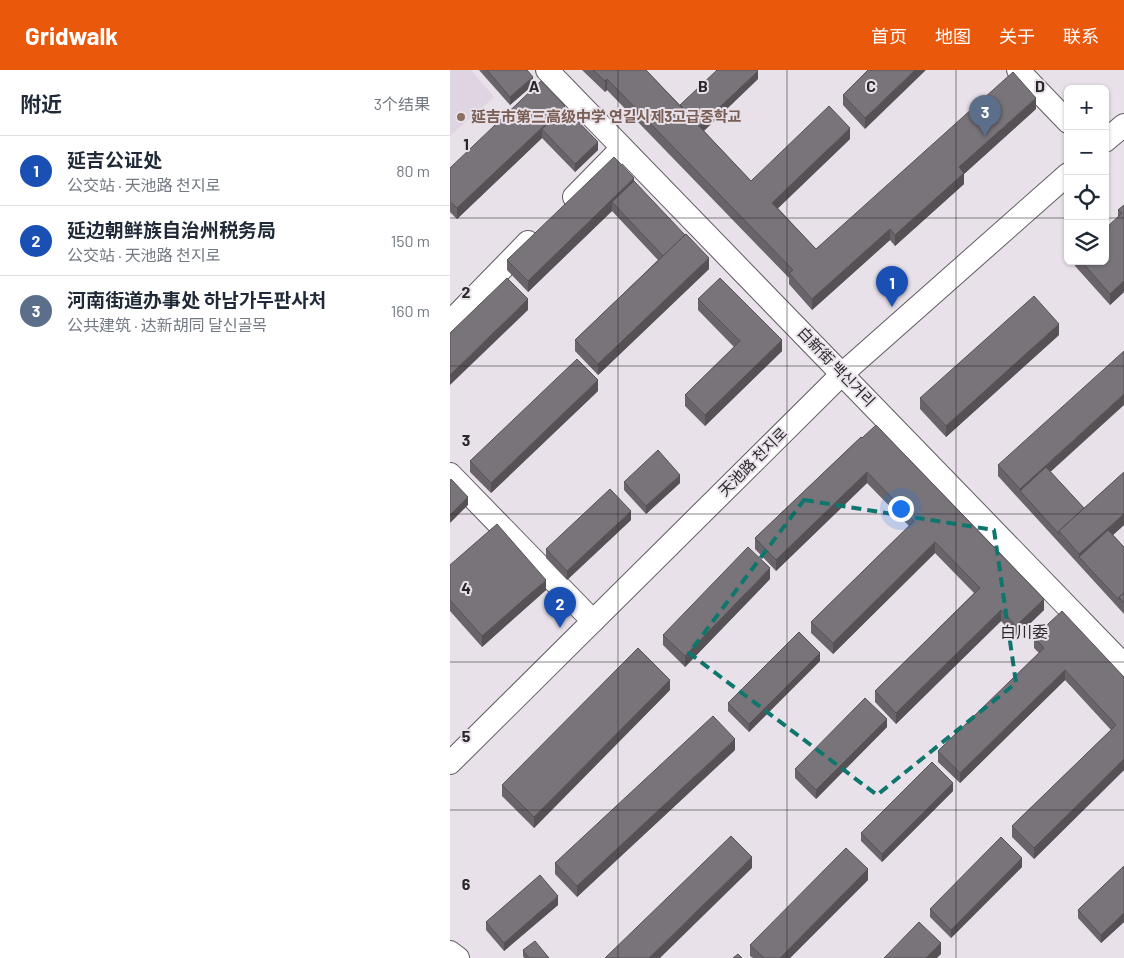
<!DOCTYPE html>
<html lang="zh">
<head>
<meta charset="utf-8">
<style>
  :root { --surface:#fff; --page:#f6f6f7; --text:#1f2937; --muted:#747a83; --line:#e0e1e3; --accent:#ea580c }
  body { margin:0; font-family:Barlow,"Noto Sans SC","Noto Sans KR",sans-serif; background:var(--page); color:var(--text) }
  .controls { position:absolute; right:15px; top:15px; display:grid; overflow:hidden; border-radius:8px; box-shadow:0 1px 4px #0004 }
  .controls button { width:45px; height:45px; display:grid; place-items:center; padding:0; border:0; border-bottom:1px solid var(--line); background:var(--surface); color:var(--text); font:25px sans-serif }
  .you { position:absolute; left:450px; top:438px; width:18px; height:18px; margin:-12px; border:4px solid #fff; border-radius:50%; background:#1a73e8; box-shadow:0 0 0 8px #1a73e833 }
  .badge { display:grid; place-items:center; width:32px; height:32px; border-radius:50%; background:var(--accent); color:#fff; font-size:16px; font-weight:700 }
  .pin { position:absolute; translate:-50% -41px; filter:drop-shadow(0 1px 2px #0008) }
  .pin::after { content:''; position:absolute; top:26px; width:18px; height:15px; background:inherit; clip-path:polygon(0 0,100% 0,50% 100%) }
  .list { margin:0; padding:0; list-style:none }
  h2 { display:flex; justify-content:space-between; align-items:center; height:65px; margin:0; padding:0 20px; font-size:21px }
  h2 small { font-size:16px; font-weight:400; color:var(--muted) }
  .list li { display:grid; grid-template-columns:32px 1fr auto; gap:15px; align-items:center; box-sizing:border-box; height:70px; padding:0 20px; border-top:1px solid var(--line) }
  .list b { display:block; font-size:19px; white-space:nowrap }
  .list p { margin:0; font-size:16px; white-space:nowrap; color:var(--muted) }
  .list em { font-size:16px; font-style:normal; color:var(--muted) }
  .icon { flex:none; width:28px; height:28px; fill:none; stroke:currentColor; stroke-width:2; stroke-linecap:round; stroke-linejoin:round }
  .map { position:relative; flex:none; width:674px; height:888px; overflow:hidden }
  header { display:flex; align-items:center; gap:30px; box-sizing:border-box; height:70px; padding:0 25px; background:var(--accent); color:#fff }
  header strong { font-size:24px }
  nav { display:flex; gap:28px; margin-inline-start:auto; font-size:18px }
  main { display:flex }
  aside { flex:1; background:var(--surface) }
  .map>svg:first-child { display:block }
  .built { fill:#dfd4e1 }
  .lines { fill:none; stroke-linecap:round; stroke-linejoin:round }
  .minor-casing { stroke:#605b61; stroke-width:24 }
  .minor { stroke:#fff; stroke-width:22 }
  .wall { fill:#686469 }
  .shaded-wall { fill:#555155 }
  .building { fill:#79747a; stroke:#555155 }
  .marked { fill:none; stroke:#0f766e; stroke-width:4; stroke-dasharray:10 6; stroke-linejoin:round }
  .grid { fill:none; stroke:#29272a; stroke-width:1; stroke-opacity:0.55 }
  .education-dot { fill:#8d6e63; stroke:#e8e1e9; stroke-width:2 }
  .labels { text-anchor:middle; stroke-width:4; stroke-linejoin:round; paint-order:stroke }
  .education-label { font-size:15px; font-weight:bold; fill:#785e54; stroke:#e8e1e9; text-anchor:start }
  .street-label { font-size:15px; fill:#29272a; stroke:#e8e1e9 }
  .neighbourhood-label { font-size:16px; fill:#29272a; stroke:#e8e1e9 }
  .grid-label { font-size:16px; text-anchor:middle; font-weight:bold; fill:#29272a; stroke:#e8e1e9; stroke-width:4; stroke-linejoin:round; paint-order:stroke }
</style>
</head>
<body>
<header>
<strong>Gridwalk</strong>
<nav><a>首页</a><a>地图</a><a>关于</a><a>联系</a></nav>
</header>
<main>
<aside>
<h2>附近<small>3个结果</small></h2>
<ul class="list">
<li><span class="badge" style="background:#1a4fb4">1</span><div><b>延吉公证处</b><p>公交站 · 天池路 천지로</p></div><em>80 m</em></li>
<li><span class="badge" style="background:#1a4fb4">2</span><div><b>延边朝鲜族自治州税务局</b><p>公交站 · 天池路 천지로</p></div><em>150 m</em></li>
<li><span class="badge" style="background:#5c6f8a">3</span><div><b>河南街道办事处 하남가두판사처</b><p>公共建筑 · 达新胡同 달신골목</p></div><em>160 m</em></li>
</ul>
</aside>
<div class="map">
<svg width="674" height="888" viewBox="0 0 674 888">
  <rect width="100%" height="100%" fill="#e8e1e9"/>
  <polygon class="built" points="0,0 21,0 44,27 0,66"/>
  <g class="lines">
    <g class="minor-casing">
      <g id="minor">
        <polyline points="97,0 674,595"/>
        <polyline points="568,0 618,52"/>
        <polyline points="655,71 674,55"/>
        <polyline points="124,127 172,78"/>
        <polyline points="0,252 78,172"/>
        <polyline points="0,404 143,551"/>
        <polyline points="0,693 392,304 618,104"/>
        <polyline points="0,882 8,888"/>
      </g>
    </g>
    <use href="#minor" class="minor"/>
  </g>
  <g class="wall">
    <polygon points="29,0 77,0 83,15 60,35"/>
    <polygon points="132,0 196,0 230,35 308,9 254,61 301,111 400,69 328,138 366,179 586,39 514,104 514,114 445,176 440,170 362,240 339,214 339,208 157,20 155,22"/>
    <polygon points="418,0 415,59 393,35 393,25"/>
    <polygon points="115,38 148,80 125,102 92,68 7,149 0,142 0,98"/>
    <polygon points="184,111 259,199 148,305 125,281 125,270 208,190 162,141 78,222 57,200 57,190"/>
    <polygon points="674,135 674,222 660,235 625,196 625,191 655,191 668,147 668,140"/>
    <polygon points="248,229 332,281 255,356 235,336 235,325 284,277 248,240"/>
    <polygon points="609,265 496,367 470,339 470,328"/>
    <polygon points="148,321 41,423 20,402 20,391"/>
    <polygon points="411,367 594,540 566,567 551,551 446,654 425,632 425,621 524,523 485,483 383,584 361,563 361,552 459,456 417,413 326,501 305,479 305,468"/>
    <polygon points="548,395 601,402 634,438 674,402 674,455 663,465 674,477 674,544 548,406"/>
    <polygon points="174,412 230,413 196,444 174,420"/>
    <polygon points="181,450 117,510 96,488 96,479"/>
    <polygon points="0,495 96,520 32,577 0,541"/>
    <polygon points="320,509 235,597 213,575 213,565"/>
    <polygon points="584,567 674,607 674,700 584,789 562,767 562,756 661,660 615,610 510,713 488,692 488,681 589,583 584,578"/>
    <polygon points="370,591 299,662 278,641 278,633"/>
    <polygon points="220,620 84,758 52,726 52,715"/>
    <polygon points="437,657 366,729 345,708 345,699"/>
    <polygon points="285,680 127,827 105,804 105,793"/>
    <polygon points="503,721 432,792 411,771 411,763"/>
    <polygon points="674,796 674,852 651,873 628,848 628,840"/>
    <polygon points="572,797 501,868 480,847 480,839"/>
    <polygon points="418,810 340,888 303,888 300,886 300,875"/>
    <polygon points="108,835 54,881 36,860 36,852"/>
    <polygon points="73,880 99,888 74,888 73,886"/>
  </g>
  <g class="shaded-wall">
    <polygon points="465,0 476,0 415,59 415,48"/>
    <polygon points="308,1 308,9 248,66 248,57"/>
    <polygon points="83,7 83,15 60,35 60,27"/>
    <polygon points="157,9 157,20 155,22 155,11"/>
    <polygon points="586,28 586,39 514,104 514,114 445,176 445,165 509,97"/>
    <polygon points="115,36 115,47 92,59 92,68 7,149 7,138"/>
    <polygon points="400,58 400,69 322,144 322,133"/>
    <polygon points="148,72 148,80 125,102 125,94"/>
    <polygon points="184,108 184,119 162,132 162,141 78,222 78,211"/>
    <polygon points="440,159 440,170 362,240 362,229"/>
    <polygon points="259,188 259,199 148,305 148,294"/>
    <polygon points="674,211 674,222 660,235 660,224"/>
    <polygon points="78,229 78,240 0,315 0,305"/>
    <polygon points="609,254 609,265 496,367 496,356"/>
    <polygon points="332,270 332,281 255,356 255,345"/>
    <polygon points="148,310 148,321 41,423 41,413"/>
    <polygon points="674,324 674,335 574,426 570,421 570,419"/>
    <polygon points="417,402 417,413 326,501 326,490"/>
    <polygon points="230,405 230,413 196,444 196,436"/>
    <polygon points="18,427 18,435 0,453 0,445"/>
    <polygon points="181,441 181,450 117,510 117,501"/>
    <polygon points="674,444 674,455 634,491 629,487 629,484"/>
    <polygon points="485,472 485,483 383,584 383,573"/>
    <polygon points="320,498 320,509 235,597 235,586"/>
    <polygon points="96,510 96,520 32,577 32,566"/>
    <polygon points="594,529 594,540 566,567 566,556"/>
    <polygon points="551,540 551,551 446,654 446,643"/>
    <polygon points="370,583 370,591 299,662 299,654"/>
    <polygon points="615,600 615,610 510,713 510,703"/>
    <polygon points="220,610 220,620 84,758 84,747"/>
    <polygon points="437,649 437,657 366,729 366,720"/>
    <polygon points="285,669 285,680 127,827 127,816"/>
    <polygon points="674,689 674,700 584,789 584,778"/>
    <polygon points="503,713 503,721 432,792 432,784"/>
    <polygon points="302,787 302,798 210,888 199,888"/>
    <polygon points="572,788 572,797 501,868 501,860"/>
    <polygon points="418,799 418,810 340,888 330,888"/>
    <polygon points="108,826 108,835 54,881 54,873"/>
    <polygon points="674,843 674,852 651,873 651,865"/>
    <polygon points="491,873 491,884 487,888 476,888"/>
  </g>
  <g class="building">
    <polygon points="37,0 77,0 83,7 60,27"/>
    <polygon points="143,0 196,0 301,111 379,36 400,58 322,133 366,179 563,2 586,28 509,97 514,103 445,165 440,159 362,229 339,203 343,200 157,9 155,11"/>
    <polygon points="267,0 307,0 308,1 250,56 230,35"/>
    <polygon points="418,0 465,0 415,48 393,25"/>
    <polygon points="91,11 115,36 7,138 0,132 0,98"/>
    <polygon points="115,38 148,72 125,94 92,59"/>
    <polygon points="164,87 184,108 78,211 57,190"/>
    <polygon points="184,111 235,165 213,186 162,132"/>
    <polygon points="674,135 674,211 660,224 631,191 655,191 655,159 672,143 668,140"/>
    <polygon points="236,164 259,188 148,294 125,270"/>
    <polygon points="57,208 78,229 0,305 0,263"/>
    <polygon points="270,208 332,270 255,345 235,325 290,271 248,229"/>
    <polygon points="584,226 609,254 496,356 470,328"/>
    <polygon points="674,281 674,324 570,419 548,395"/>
    <polygon points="127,289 148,310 41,413 20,391"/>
    <polygon points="426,355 594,529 566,556 551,540 446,643 425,621 530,518 485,472 383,573 361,552 464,451 417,402 326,490 305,468 411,367 412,368"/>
    <polygon points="208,380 230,405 196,436 174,412"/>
    <polygon points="596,397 634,438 609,461 609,464 570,421"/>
    <polygon points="674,402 674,444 629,484 609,461"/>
    <polygon points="1,409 18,427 0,445 0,411"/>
    <polygon points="160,419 181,441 117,501 96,479"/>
    <polygon points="47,454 96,510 32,566 0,530 0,495"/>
    <polygon points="658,460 674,477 674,523 669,527 669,530 629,487"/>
    <polygon points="298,477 320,498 235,586 213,565"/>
    <polygon points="674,523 674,533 669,527"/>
    <polygon points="612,541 674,607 674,689 584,778 562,756 666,655 615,600 510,703 488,681 594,578 584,567"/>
    <polygon points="349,562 370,583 299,654 278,633"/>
    <polygon points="188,578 220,610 84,747 52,715"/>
    <polygon points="415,628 437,649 366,720 345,699"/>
    <polygon points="263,646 285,669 127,816 105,793"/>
    <polygon points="482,692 503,713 432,784 411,763"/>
    <polygon points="281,766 302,787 199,888 155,888"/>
    <polygon points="551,767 572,788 501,860 480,839"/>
    <polygon points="396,778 418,799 330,888 314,888 300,875"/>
    <polygon points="674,796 674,843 651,865 628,840"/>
    <polygon points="90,805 108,826 54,873 36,852"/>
    <polygon points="469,852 491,873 476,888 434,888"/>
    <polygon points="85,871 99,888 79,888 73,880"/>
    <polygon points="288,884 292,888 283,888"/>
  </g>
  <path class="marked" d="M354 430 544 460 566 613 427 725 239 583Z"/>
  <path class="grid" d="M168 0V888M337 0V888M506 0V888M0 148H618M655 148H674M0 296H674M0 444H674M0 592H674M0 740H674"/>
  <circle class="education-dot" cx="11" cy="47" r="5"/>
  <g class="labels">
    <g class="education-label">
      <text x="21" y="52">延吉市第三高级中学 연길시제3고급중학교</text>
    </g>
    <g class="street-label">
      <text transform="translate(386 297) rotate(46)" y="5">白新街 백신거리</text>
      <text transform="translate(303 392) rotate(-45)" y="5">天池路 천지로</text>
    </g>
    <g class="neighbourhood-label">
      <text x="574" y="568">白川委</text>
    </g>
  </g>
  <g class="grid-label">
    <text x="84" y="22">A</text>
    <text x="253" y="22">B</text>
    <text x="421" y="22">C</text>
    <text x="590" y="22">D</text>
    <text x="16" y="80">1</text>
    <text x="16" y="228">2</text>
    <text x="16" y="376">3</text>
    <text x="16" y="524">4</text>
    <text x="16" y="672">5</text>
    <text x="16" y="820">6</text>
  </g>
</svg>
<div class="controls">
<button>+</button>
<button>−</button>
<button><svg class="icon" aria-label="locate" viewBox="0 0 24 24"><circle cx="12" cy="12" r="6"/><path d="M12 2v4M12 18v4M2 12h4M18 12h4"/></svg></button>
<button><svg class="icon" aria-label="layers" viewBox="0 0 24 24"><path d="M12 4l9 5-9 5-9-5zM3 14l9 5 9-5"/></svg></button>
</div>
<div class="you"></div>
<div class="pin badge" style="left:442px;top:237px;background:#1a4fb4">1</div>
<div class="pin badge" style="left:110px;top:558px;background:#1a4fb4">2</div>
<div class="pin badge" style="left:535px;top:66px;background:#5c6f8a">3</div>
</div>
</main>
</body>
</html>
